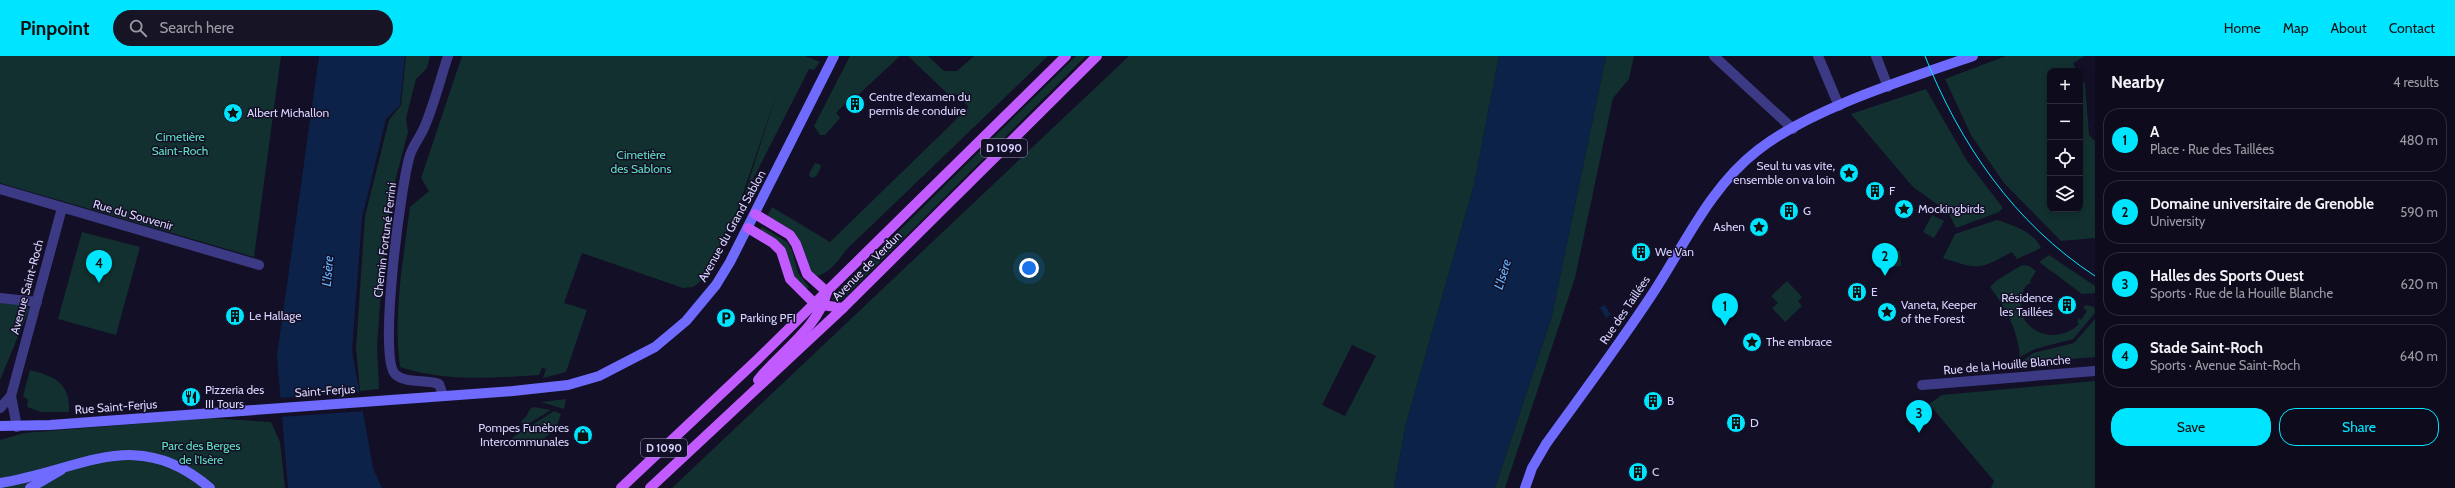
<!DOCTYPE html>
<html lang="en">
<head>
<meta charset="utf-8">
<style>
  :root { --surface:#0e0b1c; --page:#171425; --text:#f1f3f6; --muted:#9b9ba3; --line:#2e2b3b; --accent:#00e5ff }
  body { margin:0; font-family:Cabin,sans-serif; background:var(--page); color:var(--text) }
  .controls { position:absolute; right:12px; top:12px; display:grid; overflow:hidden; border-radius:8px; box-shadow:0 2px 6px #0003 }
  .controls button { width:36px; height:36px; display:grid; place-items:center; padding:0; border:0; border-bottom:1px solid var(--line); background:var(--surface); color:var(--text); font:20px sans-serif }
  .you { position:absolute; left:1029px; top:212px; width:14px; height:14px; margin:-10px; border:3px solid #fff; border-radius:50%; background:#1a73e8; box-shadow:0 0 0 6px #1a73e833 }
  .badge { display:grid; place-items:center; width:26px; height:26px; border-radius:50%; background:var(--accent); color:#111; font-size:13px; font-weight:700 }
  .pin { position:absolute; translate:-50% -33px; filter:drop-shadow(0 1px 2px #0008) }
  .pin::after { content:''; position:absolute; top:21px; width:14px; height:12px; background:inherit; clip-path:polygon(0 0,100% 0,50% 100%) }
  .list { margin:0; padding:0; list-style:none }
  h2 { display:flex; justify-content:space-between; align-items:center; height:52px; margin:0; padding:0 16px; font-size:17px }
  h2 small { font-size:13px; font-weight:400; color:var(--muted) }
  .list li { display:grid; grid-template-columns:26px 1fr auto; gap:12px; align-items:center; box-sizing:border-box; height:64px; margin:0 8px 8px; padding:0 8px; border:1px solid var(--line); border-radius:16px }
  .list b { display:block; font-size:15px; white-space:nowrap }
  .list p { margin:0; font-size:13px; white-space:nowrap; color:var(--muted) }
  .list em { font-size:13px; font-style:normal; color:var(--muted) }
  .actions { display:flex; gap:8px; padding:12px 16px }
  .actions a { flex:1; padding:9px 0; border:1px solid var(--accent); border-radius:16px; text-align:center; font-size:14px; color:var(--accent) }
  .actions .main { background:var(--accent); color:#111 }
  .icon { flex:none; width:22px; height:22px; fill:none; stroke:currentColor; stroke-width:2; stroke-linecap:round; stroke-linejoin:round }
  .map { position:relative; flex:none; width:2095px; height:432px; overflow:hidden }
  header { display:flex; align-items:center; gap:24px; box-sizing:border-box; height:56px; padding:0 20px; background:var(--accent); color:#111 }
  header strong { font-size:19px }
  nav { display:flex; gap:22px; margin-inline-start:auto; font-size:14px }
  .search { width:280px; height:36px; background:var(--page); display:flex; align-items:center; gap:10px; box-sizing:border-box; padding:0 14px; border-radius:22px; color:var(--muted); font-size:15px }
  main { display:flex }
  aside { flex:1; background:var(--surface) }
  .map>svg:first-child { display:block }
  .green { fill:#12302f; fill-rule:evenodd }
  .water { fill:#0c2248 }
  .pier { fill:#130f26 }
  .lines { fill:none; stroke-linecap:round; stroke-linejoin:round }
  .street { stroke:#3d3a85; stroke-width:10 }
  .secondary { stroke:#6f6bff; stroke-width:10 }
  .primary { stroke:#c25bff; stroke-width:10 }
  .tram { stroke:#00e5ff; stroke-width:1 }
  .labels { text-anchor:middle; stroke-width:3; stroke-linejoin:round; paint-order:stroke }
  .shield { fill:#130f26; stroke:#9e99be; stroke-width:1 }
  .shield-label { font-size:11px; font-weight:bold; fill:#d9d4ff }
  .poi-label { font-size:12px; fill:#d9d4ff; stroke:#130f26; text-anchor:start }
  .park-label { font-size:12px; fill:#5fe0c0; stroke:#130f26 }
  .street-label { font-size:12px; fill:#d9d4ff; stroke:#130f26 }
  .water-label { font-size:13px; font-style:italic; fill:#62b6ff; stroke:#130f26 }
</style>
</head>
<body>
<header>
<strong>Pinpoint</strong>
<div class="search"><svg class="icon" aria-label="search" viewBox="0 0 24 24"><circle cx="10" cy="10" r="6"/><path d="M15 15l6 6"/></svg>Search here</div>
<nav><a>Home</a><a>Map</a><a>About</a><a>Contact</a></nav>
</header>
<main>
<div class="map">
<svg width="2095" height="432" viewBox="0 0 2095 432">
  <rect width="100%" height="100%" fill="#130f26"/>
  <g class="green">
    <polygon points="0,0 281,0 254,201 0,127"/>
    <polygon points="406,0 430,0 427,12 416,23 406,62 408,76 393,133 385,181 377,289 379,333 360,335 356,292 365,160 389,64 401,49"/>
    <path d="M462 0H805L820 6 814 14 809 13 743 143 776 40 735 161 700 226 693 231 683 232 582 197 564 247 587 254 566 316 543 322 546 313 542 312 539 319C493 322 444 326 400 311 393 257 403 205 410 151L429 135 421 122Z"/>
    <polygon points="850,0 900,0 858,39 855,37 836,57 840,62 825,79 820,79 814,70"/>
    <path d="M908 0H928L944 15H957L974 0H1048L846 194C840 203 827 220 815 220L808 212 790 173 767 161 772 151 830 186 969 51 955 37 951 41Z"/>
    <polygon points="1076,0 1086,0 843,243 832,244 835,238"/>
    <path d="M1129 0H1499L1474 129 1406 368 1394 432H672ZM1352 289 1376 300 1345 360 1322 349Z"/>
    <polygon points="1606,0 1634,0 1629,23 1613,42 1575,222 1505,432 1495,432 1552,259"/>
    <polygon points="2006,0 2085,0 2073,7 2077,15 2050,15 2050,153 2080,153 2080,20 2085,28 2089,79 2095,85 2095,182 2061,185 2004,127 1971,79 1945,23"/>
    <polygon points="1926,33 1967,105 2003,152 1999,156 1956,172 1948,156 1913,131 1851,58"/>
    <path d="M815 107 821 109C820 114 817 122 811 122L809 118Z"/>
    <polygon points="1932,159 1944,165 1934,182 1923,176"/>
    <path d="M1997 164C2013 169 2034 176 2041 192L2017 203 2012 196C1978 214 1980 214 1943 202L1955 178Z"/>
    <polygon points="762,171 787,186 792,194 798,217 809,231 805,235 795,223 785,194 759,175"/>
    <polygon points="82,176 140,191 116,279 58,263"/>
    <polygon points="1900,195 1901,210 1884,211 1883,196"/>
    <polygon points="2049,199 2095,230 2095,237 2082,238 2039,206"/>
    <path d="M2022 209 2029 210 2036 215 2030 225 2031 227C2030 228 2028 228 2027 229 2025 230 2023 235 2023 237 2010 272 2054 293 2079 268L2077 266 2079 262 2081 264 2087 255 2083 252 2086 249 2094 251 2095 257 2073 283 2035 293 2020 301C2018 274 2006 252 1990 231L1997 224Z"/>
    <polygon points="1787,225 1802,241 1798,245 1802,250 1785,266 1772,252 1778,247 1771,240"/>
    <polygon points="5,246 27,250 29,254 0,324 0,247"/>
    <polygon points="2095,263 2095,301 2033,306 2023,305 2033,297 2074,287"/>
    <path d="M30 314C55 320 71 328 69 356H41L27 351 28 344 23 340Z"/>
    <polygon points="2095,325 2095,432 1991,432 1994,425 1929,348 1942,339"/>
    <polygon points="566,343 564,353 541,346"/>
    <polygon points="533,351 551,354 523,371 521,365 526,361 530,353"/>
    <polygon points="554,355 561,358 556,372 533,392 528,386 522,391 512,382"/>
    <polygon points="209,362 271,366 280,386 285,432 0,432 0,384 24,377"/>
  </g>
  <g class="water">
    <polygon points="319,0 405,0 400,49 386,63 362,162 352,295 373,412 382,432 288,432 277,300"/>
    <polygon points="1499,0 1606,0 1552,259 1495,432 1394,432 1406,368 1474,129"/>
    <polygon points="1605,249 1611,259 1606,262 1601,253 1598,252"/>
  </g>
  <polygon class="pier" points="361,336 365,355 280,361 279,342"/>
  <g class="lines">
    <g class="street">
      <polyline points="1714,0 1793,73"/>
      <polyline points="1818,0 1839,50"/>
      <polyline points="1876,0 1888,31"/>
      <polyline points="0,133 259,209"/>
      <polyline points="0,242 37,246"/>
      <polyline points="1922,329 2095,315"/>
      <path d="M443 339 439 328C427 323 405 328 395 318 378 301 401 127 410 99 413 90 420 81 424 72 434 49 440 24 448 0"/>
      <polyline points="0,352 11,340"/>
      <polyline points="17,371 11,340 62,152"/>
    </g>
    <g class="secondary">
      <polyline points="0,370 50,369 513,335 568,329 599,320 655,291 686,265 716,229 730,206 834,0"/>
      <path d="M0 427C80 415 136 368 210 432"/>
      <polyline points="30,432 61,414"/>
      <path d="M1525 432 1532 412 1546 388C1582 338 1619 289 1653 237 1685 188 1710 131 1758 94 1812 52 1907 23 1973 0"/>
    </g>
    <g class="primary">
      <polyline points="755,158 790,179 796,188 807,218 827,236"/>
      <polyline points="748,172 773,187 781,195 790,223 815,248 843,252"/>
      <path d="M758 324C780 296 818 272 827 236"/>
      <polyline points="621,432 758,303 1066,0"/>
      <polyline points="650,432 843,252 1097,0"/>
    </g>
    <path class="tram" d="M1925 0C1960 88 2014 167 2095 220"/>
  </g>
  <defs>
    <g id="building-disc" transform="scale(1)"><circle r="9.5" fill="#00e5ff" stroke="#130f26"/><path d="M-4-6H4V6H1V3H-1V6H-4ZM-2.5-4.3h1.7v1.8h-1.7ZM.8-4.3h1.7v1.8H.8ZM-2.5-1h1.7V.8h-1.7ZM.8-1h1.7V.8H.8Z" fill="#111"/></g>
    <g id="sight-disc" transform="scale(1)"><circle r="9.5" fill="#00e5ff" stroke="#130f26"/><path d="M0-6L1.8-2.2L6-1.7L2.9 1.2L3.7 5.4L0 3.3L-3.7 5.4L-2.9 1.2L-6-1.7L-1.8-2.2Z" fill="#111"/></g>
    <g id="parking-disc" transform="scale(1)"><circle r="9.5" fill="#00e5ff" stroke="#130f26"/><path d="M-3.5-5.5H1a3.5 3.5 0 0 1 0 7H-1V5.5H-3.5ZM-1-3.4V-.6H.8a1.4 1.4 0 0 0 0-2.8Z" fill="#111"/></g>
    <g id="restaurant-disc" transform="scale(1)"><circle r="9.5" fill="#00e5ff" stroke="#130f26"/><path d="M-5-6h1v4h1v-4h1v4h1v-4h1v5L-1.5 .5V6h-2V.5L-5-1ZM5-6V6H3V1.5H1.5Q1.5-4 5-6Z" fill="#111"/></g>
    <g id="shop-disc" transform="scale(1)"><circle r="9.5" fill="#00e5ff" stroke="#130f26"/><path d="M-5-2.5h2.3a2.7 3.5 0 0 1 5.4 0H5L5.5 6h-11ZM-1.5-2.5h3a1.5 2.3 0 0 0-3 0Z" fill="#111"/></g>
  </defs>
  <g fill-rule="evenodd">
    <use href="#building-disc" x="855" y="48"/>
    <use href="#sight-disc" x="233" y="57"/>
    <use href="#sight-disc" x="1849" y="117"/>
    <use href="#building-disc" x="1875" y="135"/>
    <use href="#sight-disc" x="1904" y="153"/>
    <use href="#building-disc" x="1789" y="155"/>
    <use href="#sight-disc" x="1759" y="171"/>
    <use href="#building-disc" x="1641" y="196"/>
    <use href="#building-disc" x="1857" y="236"/>
    <use href="#building-disc" x="2067" y="249"/>
    <use href="#sight-disc" x="1887" y="256"/>
    <use href="#building-disc" x="235" y="260"/>
    <use href="#parking-disc" x="726" y="262"/>
    <use href="#sight-disc" x="1752" y="286"/>
    <use href="#restaurant-disc" x="191" y="341"/>
    <use href="#building-disc" x="1653" y="345"/>
    <use href="#building-disc" x="1736" y="367"/>
    <use href="#shop-disc" x="583" y="379"/>
    <use href="#building-disc" x="1638" y="416"/>
  </g>
  <g class="labels">
    <g class="shield">
      <rect x="981" y="83" width="46" height="18" rx="3"/>
      <rect x="641" y="383" width="46" height="18" rx="3"/>
    </g>
    <g class="shield-label">
      <text x="1004" y="96">D 1090</text>
      <text x="664" y="396">D 1090</text>
    </g>
    <g class="poi-label">
      <text x="869" y="45">Centre d'examen du<tspan x="869" dy="14">permis de conduire</tspan></text>
      <text x="247" y="61">Albert Michallon</text>
      <text x="1835" y="114" text-anchor="end">Seul tu vas vite,<tspan x="1835" dy="14">ensemble on va loin</tspan></text>
      <text x="1889" y="139">F</text>
      <text x="1918" y="157">Mockingbirds</text>
      <text x="1803" y="159">G</text>
      <text x="1745" y="175" text-anchor="end">Ashen</text>
      <text x="1655" y="200">We Van</text>
      <text x="1871" y="240">E</text>
      <text x="2053" y="246" text-anchor="end">Résidence<tspan x="2053" dy="14">les Taillées</tspan></text>
      <text x="1901" y="253">Vaneta, Keeper<tspan x="1901" dy="14">of the Forest</tspan></text>
      <text x="249" y="264">Le Hallage</text>
      <text x="740" y="266">Parking PFI</text>
      <text x="1766" y="290">The embrace</text>
      <text x="205" y="338">Pizzeria des<tspan x="205" dy="14">III Tours</tspan></text>
      <text x="1667" y="349">B</text>
      <text x="1750" y="371">D</text>
      <text x="569" y="376" text-anchor="end">Pompes Funèbres<tspan x="569" dy="14">Intercommunales</tspan></text>
      <text x="1652" y="420">C</text>
    </g>
    <g class="park-label">
      <text x="180" y="85">Cimetière<tspan x="180" dy="14">Saint-Roch</tspan></text>
      <text x="641" y="103">Cimetière<tspan x="641" dy="14">des Sablons</tspan></text>
      <text x="201" y="394">Parc des Berges<tspan x="201" dy="14">de l'Isère</tspan></text>
    </g>
    <g class="street-label">
      <text transform="translate(133 159) rotate(16)" y="4">Rue du Souvenir</text>
      <text transform="translate(732 170) rotate(-61)" y="4">Avenue du Grand Sablon</text>
      <text transform="translate(385 184) rotate(-83)" y="4">Chemin Fortuné Ferrini</text>
      <text transform="translate(867 210) rotate(-45)" y="4">Avenue de Verdun</text>
      <text transform="translate(27 231) rotate(-75)" y="4">Avenue Saint-Roch</text>
      <text transform="translate(1625 254) rotate(-56)" y="4">Rue des Taillées</text>
      <text transform="translate(2007 309) rotate(-5)" y="4">Rue de la Houille Blanche</text>
      <text transform="translate(325 335) rotate(-4)" y="4">Saint-Ferjus</text>
      <text transform="translate(116 351) rotate(-4)" y="4">Rue Saint-Ferjus</text>
    </g>
    <g class="water-label">
      <text transform="translate(327 215) rotate(-85)" y="5">L'Isère</text>
      <text transform="translate(1502 218) rotate(-73)" y="5">L'Isère</text>
    </g>
  </g>
</svg>
<div class="controls">
<button>+</button>
<button>−</button>
<button><svg class="icon" aria-label="locate" viewBox="0 0 24 24"><circle cx="12" cy="12" r="6"/><path d="M12 2v4M12 18v4M2 12h4M18 12h4"/></svg></button>
<button><svg class="icon" aria-label="layers" viewBox="0 0 24 24"><path d="M12 4l9 5-9 5-9-5zM3 14l9 5 9-5"/></svg></button>
</div>
<div class="you"></div>
<div class="pin badge" style="left:1725px;top:270px">1</div>
<div class="pin badge" style="left:1885px;top:220px">2</div>
<div class="pin badge" style="left:1919px;top:377px">3</div>
<div class="pin badge" style="left:99px;top:227px">4</div>
</div>
<aside>
<h2>Nearby<small>4 results</small></h2>
<ul class="list">
<li><span class="badge">1</span><div><b>A</b><p>Place · Rue des Taillées</p></div><em>480 m</em></li>
<li><span class="badge">2</span><div><b>Domaine universitaire de Grenoble</b><p>University</p></div><em>590 m</em></li>
<li><span class="badge">3</span><div><b>Halles des Sports Ouest</b><p>Sports · Rue de la Houille Blanche</p></div><em>620 m</em></li>
<li><span class="badge">4</span><div><b>Stade Saint-Roch</b><p>Sports · Avenue Saint-Roch</p></div><em>640 m</em></li>
</ul>
<div class="actions"><a class="main">Save</a><a>Share</a></div>
</aside>
</main>
</body>
</html>
